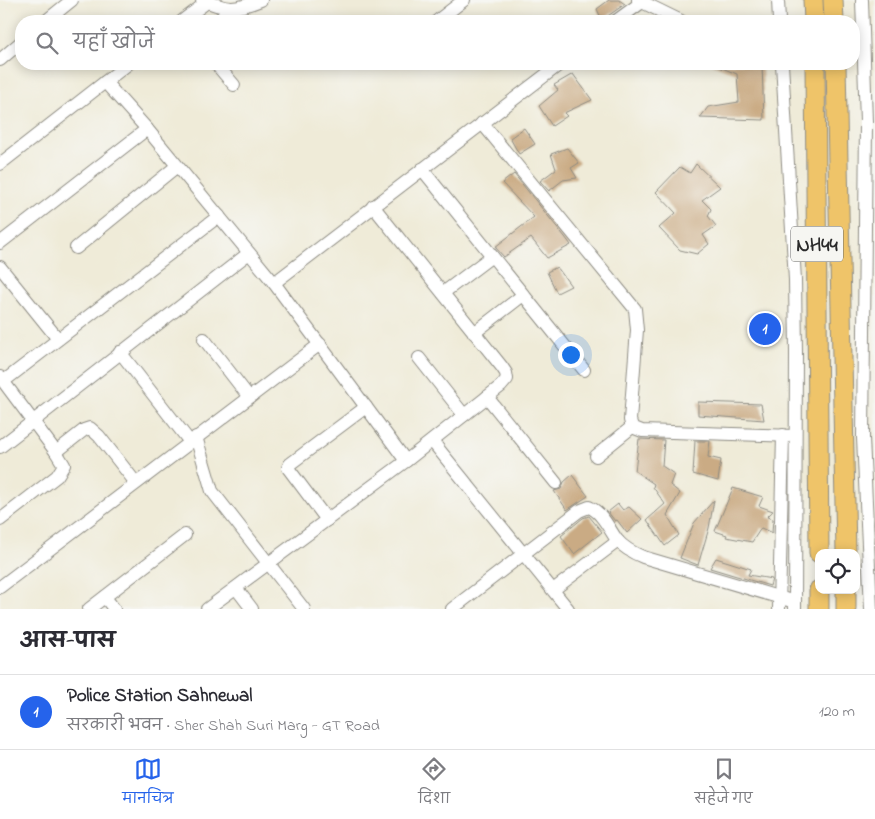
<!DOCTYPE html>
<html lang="hi">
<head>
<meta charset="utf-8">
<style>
  :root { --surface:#fff; --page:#f2f2f3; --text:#2b2b33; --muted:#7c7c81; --line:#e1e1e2; --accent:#2563eb }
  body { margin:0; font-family:"Indie Flower","Playpen Sans Deva",sans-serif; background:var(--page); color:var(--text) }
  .controls { position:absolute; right:15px; bottom:15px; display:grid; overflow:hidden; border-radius:10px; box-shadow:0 2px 12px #0003 }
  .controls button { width:45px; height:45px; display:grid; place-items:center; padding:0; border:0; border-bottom:1px solid var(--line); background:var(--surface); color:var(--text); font:25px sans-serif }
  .you { position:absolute; left:570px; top:354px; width:18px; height:18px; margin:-12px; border:4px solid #fff; border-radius:50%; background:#1a73e8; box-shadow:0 0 0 8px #1a73e833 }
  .badge { display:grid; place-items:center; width:32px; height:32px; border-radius:50%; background:var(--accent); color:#fff; font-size:16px; font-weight:700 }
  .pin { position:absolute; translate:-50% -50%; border:2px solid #fff; box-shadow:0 1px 5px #0006 }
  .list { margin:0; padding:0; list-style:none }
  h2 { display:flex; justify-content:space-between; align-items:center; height:65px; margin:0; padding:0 20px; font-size:21px }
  h2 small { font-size:16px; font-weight:400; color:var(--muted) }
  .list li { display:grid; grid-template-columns:32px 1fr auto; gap:15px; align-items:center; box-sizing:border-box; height:75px; padding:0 20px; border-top:1px solid var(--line) }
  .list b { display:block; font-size:19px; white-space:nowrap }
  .list p { margin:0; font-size:16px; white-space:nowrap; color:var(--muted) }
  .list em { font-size:16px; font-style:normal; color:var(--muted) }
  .icon { flex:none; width:28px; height:28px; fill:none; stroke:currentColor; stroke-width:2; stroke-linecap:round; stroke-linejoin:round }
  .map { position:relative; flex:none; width:875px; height:609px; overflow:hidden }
  .search { position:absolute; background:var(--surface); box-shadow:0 2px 12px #0003; left:15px; right:15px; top:15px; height:55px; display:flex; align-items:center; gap:12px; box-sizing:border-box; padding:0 18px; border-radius:20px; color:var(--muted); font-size:19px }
  .sheet { height:140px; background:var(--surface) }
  nav { display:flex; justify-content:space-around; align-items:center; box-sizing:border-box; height:70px; border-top:1px solid var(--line); background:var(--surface); font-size:14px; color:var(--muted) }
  nav a { display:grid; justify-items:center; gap:2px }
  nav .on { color:var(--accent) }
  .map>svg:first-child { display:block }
  .building { fill:#caab84 }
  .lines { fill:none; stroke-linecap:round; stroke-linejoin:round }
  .minor-casing { stroke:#8d8b82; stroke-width:14 }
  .highway-casing { stroke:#8d8b82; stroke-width:21 }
  .minor { stroke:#fff; stroke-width:12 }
  .highway { stroke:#efc469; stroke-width:19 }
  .labels { text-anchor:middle; stroke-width:4; stroke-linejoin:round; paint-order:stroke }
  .shield { fill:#f6f6f2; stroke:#686867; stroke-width:1 }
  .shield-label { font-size:20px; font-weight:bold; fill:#2b2b2b }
</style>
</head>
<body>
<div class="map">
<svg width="875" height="609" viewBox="0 0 875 609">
  <rect width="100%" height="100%" fill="#f6f6f2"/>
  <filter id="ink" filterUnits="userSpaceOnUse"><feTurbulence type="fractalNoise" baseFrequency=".02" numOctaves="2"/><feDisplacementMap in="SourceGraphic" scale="10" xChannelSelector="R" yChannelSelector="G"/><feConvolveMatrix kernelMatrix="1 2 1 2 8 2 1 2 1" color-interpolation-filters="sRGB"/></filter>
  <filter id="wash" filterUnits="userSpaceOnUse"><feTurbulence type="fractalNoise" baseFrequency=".0096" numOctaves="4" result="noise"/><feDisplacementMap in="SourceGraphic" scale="20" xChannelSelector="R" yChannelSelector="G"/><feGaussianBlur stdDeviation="1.12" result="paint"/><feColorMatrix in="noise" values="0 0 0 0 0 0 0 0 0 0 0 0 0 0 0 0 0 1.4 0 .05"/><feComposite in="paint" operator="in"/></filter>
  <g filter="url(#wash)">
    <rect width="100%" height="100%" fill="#efebd8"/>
    <g id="blocks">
      <g class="building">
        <polygon points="609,0 619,0 625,4 602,20 597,9"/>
        <polygon points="712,64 758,64 762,65 764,120 700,118 708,107 739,102 737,74"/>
        <polygon points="573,74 592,100 564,113 567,116 552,126 539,106 558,90 554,85"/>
        <polygon points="524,128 535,144 519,154 510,138"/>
        <polygon points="567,148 579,163 571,168 577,178 563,180 549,191 540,181 556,169 551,154"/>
        <polygon points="696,164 720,187 702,200 711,209 708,216 716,226 703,235 709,244 697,254 680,250 659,228 676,213 656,192 680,167 690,173"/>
        <polygon points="514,174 565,237 571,245 547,258 531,238 504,257 495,247 534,217 502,183"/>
        <polygon points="557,267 571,286 557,293 547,272"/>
        <polygon points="698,402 761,404 764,420 698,415"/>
        <polygon points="639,439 664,440 662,466 674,474 670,485 680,493 667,515 679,535 665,546 647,520 665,504 653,487 654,484 635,471"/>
        <polygon points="695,441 710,441 708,457 721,460 718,481 693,474"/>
        <polygon points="572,475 588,496 567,510 554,491 561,489 564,482"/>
        <polygon points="733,488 763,497 759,506 773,511 767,517 773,519 772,533 761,528 752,542 726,537 727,535 715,531"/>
        <polygon points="714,500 709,528 698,565 680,558 694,523"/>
        <polygon points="618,504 623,510 629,507 642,519 627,533 617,520 615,521 608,512"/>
        <polygon points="589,516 602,532 574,554 561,536 583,518"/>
        <polygon points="716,558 751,569 748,575 772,579 770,586 710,568"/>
      </g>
    </g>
  </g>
  <g filter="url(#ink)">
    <use href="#blocks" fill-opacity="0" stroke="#8d8b82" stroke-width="1"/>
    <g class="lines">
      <g class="minor-casing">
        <g id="minor">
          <path d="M202 0C229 10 233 11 261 0"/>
          <polyline points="638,0 681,21"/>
          <polyline points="778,0 779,21"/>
          <polyline points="862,0 866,122 863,438 871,609"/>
          <polyline points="46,21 72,0"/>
          <polyline points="182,21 207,2"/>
          <polyline points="218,21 231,9"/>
          <polyline points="437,21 464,0"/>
          <polyline points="616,21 642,2"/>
          <polyline points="0,60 21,42"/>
          <polyline points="216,64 234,85"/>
          <polyline points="782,64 795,280 796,352 795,609"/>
          <polyline points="105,82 147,129 274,283 406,461"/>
          <polyline points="482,123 635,309 637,330 630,420 632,427 642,431 795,436"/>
          <polyline points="0,164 128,64"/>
          <polyline points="422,169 584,370"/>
          <polyline points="0,243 147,129"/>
          <polyline points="76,248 177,166"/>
          <polyline points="0,267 58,339"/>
          <polyline points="274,283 560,64"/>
          <polyline points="443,293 492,256"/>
          <polyline points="474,333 523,295"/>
          <polyline points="204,339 249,397"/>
          <polyline points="120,352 190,442"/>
          <polyline points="419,358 464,415"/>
          <polyline points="0,377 56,452 64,465 57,476 0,520"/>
          <polyline points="4,381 219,216"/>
          <polyline points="487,397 556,483"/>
          <polyline points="196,437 212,491 304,609"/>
          <polyline points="432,441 568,609"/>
          <polyline points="0,447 249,253"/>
          <polyline points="56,452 84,430 90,428 99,436 136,483"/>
          <polyline points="596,456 632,427"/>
          <polyline points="327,520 288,468 290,464 366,407"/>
          <polyline points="0,587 320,344"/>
          <polyline points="236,588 252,609"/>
          <polyline points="553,590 618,541"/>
          <polyline points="105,597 114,609"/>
          <polyline points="89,609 185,535"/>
          <polyline points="207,609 406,461 501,386 507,379 506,373 502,367 373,206"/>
          <path d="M452 609 579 511 589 507C602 512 609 529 617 540 624 548 633 553 643 557L795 602"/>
          <polyline points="779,609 783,435"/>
        </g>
      </g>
      <g class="highway-casing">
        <g id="highway">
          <polyline points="813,0 814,21"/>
          <polyline points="833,0 834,21"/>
          <polyline points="815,64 819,553"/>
          <polyline points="836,64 846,553"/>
          <polyline points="819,590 819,609"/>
          <polyline points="846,590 846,609"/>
        </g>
      </g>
      <use href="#minor" class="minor"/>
      <use href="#highway" class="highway"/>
    </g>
  </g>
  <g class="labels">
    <rect class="shield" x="791" y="226.5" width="52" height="35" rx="4"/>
    <g class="shield-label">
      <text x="817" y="251">NH44</text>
    </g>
  </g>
</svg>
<div class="controls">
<button><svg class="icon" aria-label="locate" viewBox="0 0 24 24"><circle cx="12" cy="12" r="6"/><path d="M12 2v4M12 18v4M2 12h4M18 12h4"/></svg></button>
</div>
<div class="you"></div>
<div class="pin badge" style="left:765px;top:329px">1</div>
<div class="search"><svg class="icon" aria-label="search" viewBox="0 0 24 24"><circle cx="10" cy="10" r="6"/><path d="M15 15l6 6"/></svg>यहाँ खोजें</div>
</div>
<section class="sheet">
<h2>आस-पास<small></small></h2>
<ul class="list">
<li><span class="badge">1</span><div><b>Police Station Sahnewal</b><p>सरकारी भवन · Sher Shah Suri Marg - GT Road</p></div><em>120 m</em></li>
</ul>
</section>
<nav>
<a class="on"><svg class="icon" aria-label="map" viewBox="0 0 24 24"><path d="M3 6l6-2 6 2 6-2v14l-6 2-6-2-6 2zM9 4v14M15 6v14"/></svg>मानचित्र</a>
<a><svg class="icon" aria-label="directions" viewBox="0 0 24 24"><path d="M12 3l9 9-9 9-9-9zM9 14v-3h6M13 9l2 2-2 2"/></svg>दिशा</a>
<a><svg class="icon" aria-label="saved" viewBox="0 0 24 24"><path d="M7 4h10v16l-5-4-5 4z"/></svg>सहेजे गए</a>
</nav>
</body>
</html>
